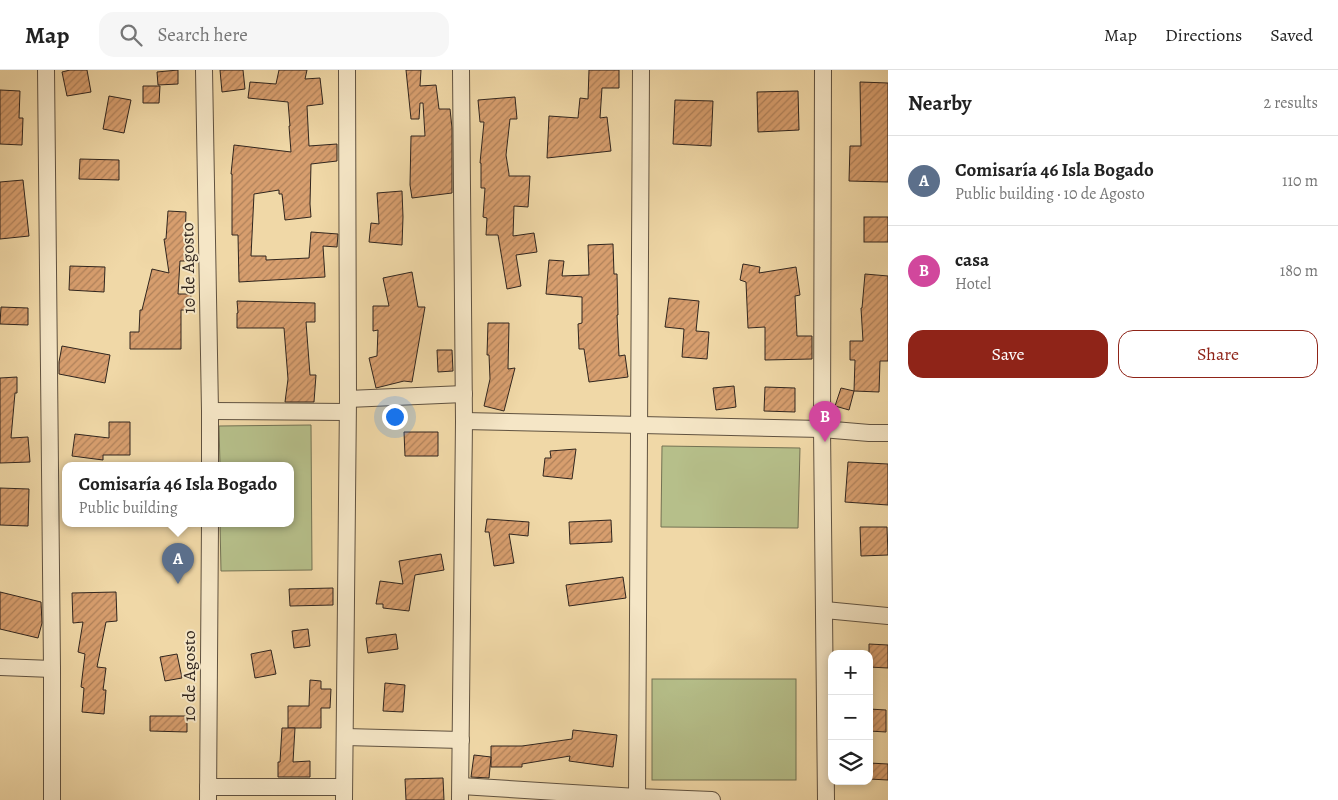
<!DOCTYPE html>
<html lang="en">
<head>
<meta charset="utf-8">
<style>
  :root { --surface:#fff; --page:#f6f6f6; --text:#222; --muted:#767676; --line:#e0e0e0; --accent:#8f2418 }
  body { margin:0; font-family:Alegreya,serif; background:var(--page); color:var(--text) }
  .controls { position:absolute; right:15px; bottom:15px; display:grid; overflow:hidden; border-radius:10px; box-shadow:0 2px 8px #0003 }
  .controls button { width:45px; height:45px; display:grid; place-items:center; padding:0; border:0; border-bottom:1px solid var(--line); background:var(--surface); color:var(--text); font:25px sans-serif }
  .you { position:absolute; left:394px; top:346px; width:18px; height:18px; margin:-12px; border:4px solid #fff; border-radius:50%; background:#1a73e8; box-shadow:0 0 0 8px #1a73e833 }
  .badge { display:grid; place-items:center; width:32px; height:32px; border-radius:50%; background:var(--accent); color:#fff; font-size:16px; font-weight:700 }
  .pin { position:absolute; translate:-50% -41px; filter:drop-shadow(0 1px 2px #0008) }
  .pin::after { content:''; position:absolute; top:26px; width:18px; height:15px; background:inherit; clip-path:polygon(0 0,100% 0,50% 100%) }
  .popup { position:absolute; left:62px; top:392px; width:232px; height:65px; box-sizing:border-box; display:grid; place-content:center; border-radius:10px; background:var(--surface); filter:drop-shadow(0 1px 4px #0005); font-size:16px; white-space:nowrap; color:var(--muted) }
  .popup b { font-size:19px; color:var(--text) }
  .popup::after { content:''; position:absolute; left:50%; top:100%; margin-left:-10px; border:10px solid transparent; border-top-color:var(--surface) }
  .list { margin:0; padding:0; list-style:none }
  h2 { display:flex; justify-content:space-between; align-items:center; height:65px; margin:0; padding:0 20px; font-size:21px }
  h2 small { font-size:16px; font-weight:400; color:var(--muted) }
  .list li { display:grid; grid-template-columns:32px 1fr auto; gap:15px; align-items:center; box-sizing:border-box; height:90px; padding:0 20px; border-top:1px solid var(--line) }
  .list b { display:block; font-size:19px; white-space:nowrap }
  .list p { margin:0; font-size:16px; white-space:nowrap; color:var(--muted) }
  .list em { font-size:16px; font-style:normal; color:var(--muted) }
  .actions { display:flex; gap:10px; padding:15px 20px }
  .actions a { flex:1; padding:11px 0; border:1px solid var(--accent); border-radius:15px; text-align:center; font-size:18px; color:var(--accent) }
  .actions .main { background:var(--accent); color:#fff }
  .icon { flex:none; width:28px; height:28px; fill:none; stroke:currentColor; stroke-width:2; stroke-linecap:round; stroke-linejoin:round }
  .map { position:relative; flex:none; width:888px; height:730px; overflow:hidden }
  header { display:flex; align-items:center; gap:30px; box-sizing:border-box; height:70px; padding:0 25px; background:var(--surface); border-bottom:1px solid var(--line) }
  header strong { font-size:24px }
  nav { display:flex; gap:28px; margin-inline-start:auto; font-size:18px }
  .search { width:350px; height:45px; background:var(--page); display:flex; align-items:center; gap:12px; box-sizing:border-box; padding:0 18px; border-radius:15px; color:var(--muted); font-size:19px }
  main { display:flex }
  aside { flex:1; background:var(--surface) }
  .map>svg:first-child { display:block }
  .green { fill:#b6bf8a; stroke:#737254 }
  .building { fill:url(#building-hatch); stroke:#30251e }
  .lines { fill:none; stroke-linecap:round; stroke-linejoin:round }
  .street-casing { stroke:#605240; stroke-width:18 }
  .street { stroke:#f5e6c6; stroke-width:16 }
  .labels { text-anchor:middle; stroke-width:4; stroke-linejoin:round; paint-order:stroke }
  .street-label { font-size:18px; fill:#30251e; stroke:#f5e6c6 }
</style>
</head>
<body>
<header>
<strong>Map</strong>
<div class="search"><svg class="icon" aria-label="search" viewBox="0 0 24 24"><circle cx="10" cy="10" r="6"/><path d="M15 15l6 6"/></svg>Search here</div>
<nav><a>Map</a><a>Directions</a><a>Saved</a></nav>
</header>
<main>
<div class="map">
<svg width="888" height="730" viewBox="0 0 888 730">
  <defs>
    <pattern id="building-hatch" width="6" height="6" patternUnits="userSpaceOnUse" patternTransform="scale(1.25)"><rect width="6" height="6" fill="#d79e6e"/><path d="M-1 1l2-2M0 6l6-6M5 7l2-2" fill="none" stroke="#af815a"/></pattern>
  </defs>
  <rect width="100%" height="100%" fill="#f0d8a7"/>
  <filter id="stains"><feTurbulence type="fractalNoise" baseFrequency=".004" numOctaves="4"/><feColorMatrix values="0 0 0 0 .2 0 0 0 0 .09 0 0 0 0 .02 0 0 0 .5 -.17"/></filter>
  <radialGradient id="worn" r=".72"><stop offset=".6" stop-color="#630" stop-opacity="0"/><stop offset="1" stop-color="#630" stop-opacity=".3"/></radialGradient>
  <g class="green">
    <polygon points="311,355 312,500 221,501 220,453 290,453 290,395 220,395 219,356"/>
    <polygon points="662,376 800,378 798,458 661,457"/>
    <rect x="652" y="609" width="144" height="101"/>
  </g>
  <g class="building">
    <polygon points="70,0 87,0 91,22 67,26 62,2"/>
    <polygon points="178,0 178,14 158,15 157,2"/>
    <polygon points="220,0 243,0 245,19 222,22"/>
    <polygon points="279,0 307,0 305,9 320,8 323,34 307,36 309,76 337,74 337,91 311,94 310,134 311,147 285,150 282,124 279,124 279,120 254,124 251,186 266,186 266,190 309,188 311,162 338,164 337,177 323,176 325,207 239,212 238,165 232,165 232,104 231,104 234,75 291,82 289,56 290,56 288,32 248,28 250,12 276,14"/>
    <polygon points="406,0 421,0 420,16 436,15 439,39 450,39 452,58 452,123 412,128 410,115 411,66 425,66 423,33 420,33 419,49 411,49"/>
    <polygon points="589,0 619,0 619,18 602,18 600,48 607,47 611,81 547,88 549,46 578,48 580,28 588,29"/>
    <polygon points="860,12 888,13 888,112 849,111 850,76 861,76"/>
    <polygon points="143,16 160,16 159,33 143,33"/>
    <polygon points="0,20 20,21 19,48 23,48 22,75 0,74"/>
    <polygon points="798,21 799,60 758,62 757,22"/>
    <polygon points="109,26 131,30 124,63 103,59"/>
    <polygon points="515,27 517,49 510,49 506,85 509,104 509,106 530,106 528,137 514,136 513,166 534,163 537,182 516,185 521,216 507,219 498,165 486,165 487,148 483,147 485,118 481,118 481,93 480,93 484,52 480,52 478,30"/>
    <polygon points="675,30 713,31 711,76 673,74"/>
    <polygon points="80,89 119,90 119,110 79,109"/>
    <polygon points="23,110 29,166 0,169 0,112"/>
    <polygon points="402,121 403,147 402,175 369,172 371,153 379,154 377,123"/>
    <polygon points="168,141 186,142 185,171 187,191 180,191 178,224 191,224 190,240 181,240 181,279 130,279 130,262 139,262 140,240 142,240 152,199 169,203 164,169 166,169"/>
    <rect x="864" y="147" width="24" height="25"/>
    <polygon points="613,174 614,204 617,204 618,245 617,245 619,286 625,285 628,307 589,312 584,279 579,279 578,254 582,253 582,227 546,224 549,190 564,191 562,206 589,205 588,175"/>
    <polygon points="743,194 760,197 759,203 796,197 800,225 795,226 797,266 812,266 812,289 765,290 765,257 748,258 746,212 740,210"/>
    <polygon points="70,196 105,197 104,222 69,220"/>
    <polygon points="412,202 418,237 425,237 412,312 404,311 376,318 369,288 377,286 378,260 373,261 373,236 389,236 383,208"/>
    <polygon points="865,204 888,206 888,291 880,291 879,322 854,321 855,290 850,290 850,271 863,271 861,238 862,238"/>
    <polygon points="669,228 699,231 696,261 709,262 707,289 682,287 684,259 665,257"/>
    <polygon points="237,231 315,233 315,252 306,252 310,305 316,305 314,332 285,332 288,309 284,258 237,258 237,243 238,243"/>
    <polygon points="1,237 28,238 28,255 0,254"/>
    <polygon points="488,253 509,253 508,299 515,298 504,341 484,336 490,309 489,285 487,285"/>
    <polygon points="62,276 110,285 105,313 59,304 59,292"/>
    <polygon points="437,280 452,280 453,301 438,302"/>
    <polygon points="17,307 17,323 15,323 11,368 28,367 30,392 0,393 0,308"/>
    <polygon points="734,316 736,337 716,340 713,318"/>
    <polygon points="765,317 795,318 795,342 764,341"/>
    <polygon points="841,318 854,321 849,340 835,336"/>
    <polygon points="109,352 130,352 130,385 103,385 103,390 72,386 75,364 109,368"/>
    <polygon points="404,362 438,362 438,386 405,386"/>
    <polygon points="576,379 572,409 543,406 545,388 551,388 550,381"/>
    <polygon points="848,392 888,394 888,435 845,432"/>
    <polygon points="0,418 29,419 28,456 0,455"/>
    <polygon points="487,449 529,452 528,466 509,464 514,493 494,496 489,462 485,462"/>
    <polygon points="611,450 612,472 570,474 569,452"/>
    <polygon points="860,457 887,457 888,485 861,486"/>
    <polygon points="441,484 444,500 415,505 409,541 383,538 383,534 376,534 380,511 403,514 399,491"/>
    <polygon points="623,507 626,528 569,536 566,515"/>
    <polygon points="333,518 333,535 290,536 289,519"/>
    <polygon points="0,522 41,532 42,553 38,568 0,559"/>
    <polygon points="116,522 117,551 106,552 97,597 106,598 103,620 106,620 104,644 82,642 84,618 81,617 85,584 78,582 83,552 73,553 72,523"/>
    <polygon points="308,559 310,576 294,578 292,561"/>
    <polygon points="396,564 398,579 368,583 366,568"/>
    <polygon points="869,574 888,575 888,598 869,597"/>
    <polygon points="271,580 276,604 255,608 251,584"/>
    <polygon points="177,584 182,608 165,611 160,587"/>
    <polygon points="310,610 321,611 321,619 331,619 330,638 321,638 321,658 288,658 288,636 309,636"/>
    <polygon points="385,613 405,615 403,642 383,641"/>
    <polygon points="869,639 886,640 886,662 869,661"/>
    <polygon points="150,646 187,646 187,662 150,661"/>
    <polygon points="282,658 295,658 293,692 310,691 310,707 278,707 278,692 280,692"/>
    <polygon points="573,660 617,665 613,697 569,691 570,686 522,694 522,697 491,697 491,676 522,676 572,669"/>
    <polygon points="474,685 491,687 489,708 471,707"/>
    <polygon points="869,693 888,694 888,710 869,709"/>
    <polygon points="443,708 444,730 406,730 405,709"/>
  </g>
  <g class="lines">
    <g class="street-casing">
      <g id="street">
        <polyline points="46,0 52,599 52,730"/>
        <polyline points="204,0 210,341 210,395"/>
        <polyline points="823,0 822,359 826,730"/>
        <polyline points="348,329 464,324"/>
        <polyline points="210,341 347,342"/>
        <polyline points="464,351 822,359 869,363 888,363"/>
        <polyline points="825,540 888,546"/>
        <polyline points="0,597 52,599"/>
        <polyline points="345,667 461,670"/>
        <polyline points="461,716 637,727 712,730"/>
        <polyline points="208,717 344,717"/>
        <polyline points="208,730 210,453"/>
        <polyline points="344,730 348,329 347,0"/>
        <polyline points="460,730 464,351 461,0"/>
        <polyline points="637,730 641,0"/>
      </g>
    </g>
    <use href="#street" class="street"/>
  </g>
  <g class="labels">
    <g class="street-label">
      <text transform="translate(188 198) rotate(-91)" y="6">10 de Agosto</text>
      <text transform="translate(189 606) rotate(-90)" y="6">10 de Agosto</text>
    </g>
  </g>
  <rect width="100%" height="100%" filter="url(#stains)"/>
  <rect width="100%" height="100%" fill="url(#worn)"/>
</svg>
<div class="controls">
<button>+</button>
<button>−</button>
<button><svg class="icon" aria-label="layers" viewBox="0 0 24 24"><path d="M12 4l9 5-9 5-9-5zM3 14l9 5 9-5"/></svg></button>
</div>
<div class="you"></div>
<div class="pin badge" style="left:178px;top:514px;background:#5c6f8a">A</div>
<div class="popup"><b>Comisaría 46 Isla Bogado</b>Public building</div>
<div class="pin badge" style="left:825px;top:372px;background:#d1479c">B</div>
</div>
<aside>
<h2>Nearby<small>2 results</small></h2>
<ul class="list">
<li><span class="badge" style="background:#5c6f8a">A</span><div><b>Comisaría 46 Isla Bogado</b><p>Public building · 10 de Agosto</p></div><em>110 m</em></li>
<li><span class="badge" style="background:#d1479c">B</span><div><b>casa</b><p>Hotel</p></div><em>180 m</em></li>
</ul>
<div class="actions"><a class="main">Save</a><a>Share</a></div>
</aside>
</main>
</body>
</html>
